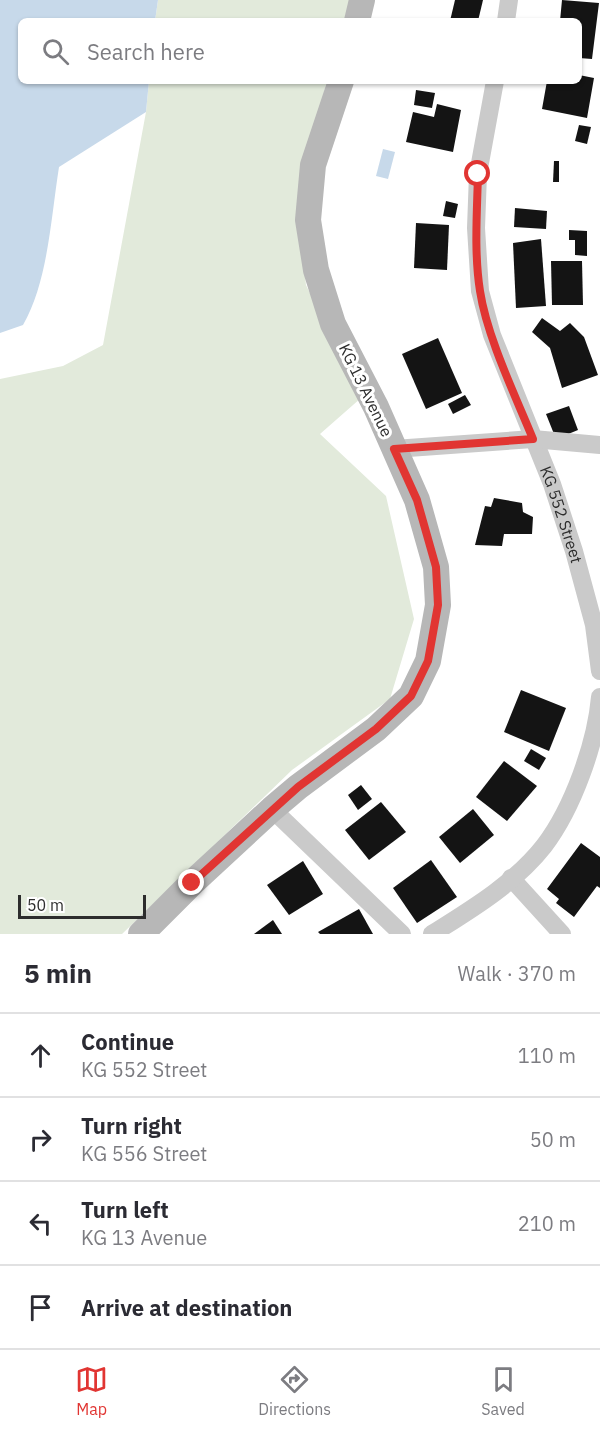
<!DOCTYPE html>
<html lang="en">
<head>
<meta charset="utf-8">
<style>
  :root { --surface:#fff; --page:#f7f7f7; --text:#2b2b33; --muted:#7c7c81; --line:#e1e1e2; --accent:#e13532 }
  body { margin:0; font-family:"IBM Plex Sans",sans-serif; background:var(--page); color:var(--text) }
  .scale { position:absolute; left:18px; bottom:15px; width:128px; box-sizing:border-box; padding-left:6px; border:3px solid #2d2d2d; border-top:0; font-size:16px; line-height:21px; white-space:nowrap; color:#2d2d2d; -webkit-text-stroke:4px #fff; paint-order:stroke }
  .stop { position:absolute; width:18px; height:18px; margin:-14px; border:4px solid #e13532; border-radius:50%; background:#fff }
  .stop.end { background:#e13532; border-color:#fff; box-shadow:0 2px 6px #0008 }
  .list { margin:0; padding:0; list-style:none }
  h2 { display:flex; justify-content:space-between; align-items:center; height:78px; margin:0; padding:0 24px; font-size:26px }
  h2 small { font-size:20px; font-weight:400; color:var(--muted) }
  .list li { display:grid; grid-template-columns:39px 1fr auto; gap:18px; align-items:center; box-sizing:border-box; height:84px; padding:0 24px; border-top:2px solid var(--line) }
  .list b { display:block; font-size:22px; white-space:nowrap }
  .list p { margin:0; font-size:20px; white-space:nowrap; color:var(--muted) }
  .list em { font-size:20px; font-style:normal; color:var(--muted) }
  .icon { flex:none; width:33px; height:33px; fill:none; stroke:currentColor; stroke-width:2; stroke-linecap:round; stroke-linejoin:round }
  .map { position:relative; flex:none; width:600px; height:934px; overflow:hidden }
  .search { position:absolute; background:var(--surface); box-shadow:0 2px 4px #0004; left:18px; right:18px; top:18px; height:66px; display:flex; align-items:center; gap:15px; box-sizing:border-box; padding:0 21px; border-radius:9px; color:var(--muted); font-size:22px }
  .sheet { height:414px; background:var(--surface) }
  nav { display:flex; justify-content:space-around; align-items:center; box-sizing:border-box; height:84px; border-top:2px solid var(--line); background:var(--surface); font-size:16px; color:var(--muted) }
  nav a { display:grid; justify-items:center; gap:3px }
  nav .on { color:var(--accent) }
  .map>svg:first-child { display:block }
  .green { fill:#e2eadb }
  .water { fill:#c7d9ea }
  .building { fill:#141414 }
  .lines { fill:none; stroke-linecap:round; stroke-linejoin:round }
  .street { stroke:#cacaca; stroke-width:18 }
  .secondary { stroke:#b7b7b7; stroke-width:26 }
  .route { stroke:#e13532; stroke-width:8 }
  .labels { text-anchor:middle; stroke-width:6; stroke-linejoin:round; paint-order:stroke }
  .street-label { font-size:16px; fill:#2d2d2d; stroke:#fff }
</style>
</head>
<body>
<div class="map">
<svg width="600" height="934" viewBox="0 0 600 934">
  <rect width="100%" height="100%" fill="#fff"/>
  <g class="green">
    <polygon points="158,0 350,0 344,21 155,21"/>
    <polygon points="149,81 327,81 310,145 299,218 306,285 361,398 320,434 386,496 414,619 390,699 292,770 122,934 0,934 0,379 63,366 103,345 146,112"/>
  </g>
  <g class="water">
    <path d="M0 0H158L155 21H21V81H149L146 112 59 167C51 217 48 282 23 325L0 333Z"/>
    <polygon points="383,149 395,152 388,179 376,176"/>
  </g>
  <g class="building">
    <polygon points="455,0 483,0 478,21 450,21"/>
    <polygon points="562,0 599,3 592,59 579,58 579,21 560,21"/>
    <polygon points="579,75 594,78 587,118 542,109 547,81 579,81"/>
    <polygon points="416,90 435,93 432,108 414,105"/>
    <polygon points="437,104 461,110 453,152 406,142 413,112 434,117"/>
    <polygon points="579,125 591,127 587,144 575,141"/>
    <polygon points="554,161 559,161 559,182 553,182"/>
    <polygon points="446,201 458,204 455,218 443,216"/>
    <polygon points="515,208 547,211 546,229 514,227"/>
    <polygon points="416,223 449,225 447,270 414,268"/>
    <polygon points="569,230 587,231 587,256 575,255 575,240 569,240"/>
    <polygon points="541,239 546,306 516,308 513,243"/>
    <polygon points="551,261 582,261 583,305 552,305"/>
    <polygon points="542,318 560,331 570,323 584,337 598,375 562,388 550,348 532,332"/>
    <polygon points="438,338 462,393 426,409 402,354"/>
    <polygon points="465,395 471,405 453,414 448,404"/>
    <polygon points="569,406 578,430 556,439 546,414"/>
    <polygon points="494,498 522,503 523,512 533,517 532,534 504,534 502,546 475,545 485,506 491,507"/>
    <polygon points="521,690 566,708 549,751 504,732"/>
    <polygon points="531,749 546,758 539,770 524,761"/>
    <polygon points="504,761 537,786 507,821 476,797"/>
    <polygon points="361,785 372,799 358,810 348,795"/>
    <polygon points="381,802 406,832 369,860 345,830"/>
    <polygon points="473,809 494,835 460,863 439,837"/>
    <polygon points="581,843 600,857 600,888 597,886 574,917 556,903 559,899 547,889"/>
    <polygon points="431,860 457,897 417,923 393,888"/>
    <polygon points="303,861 323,894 289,915 267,885"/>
    <polygon points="359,909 373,934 320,934 318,932"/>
    <polygon points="273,920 282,934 254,934"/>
  </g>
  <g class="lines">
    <g class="street">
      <polyline points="506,21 509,0"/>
      <path id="s1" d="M495 81 478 174 476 228 480 291 492 335 552 484 574 551 594 625 600 671"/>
      <polyline points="394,449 533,439 600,445"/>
      <polyline points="272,809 402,934"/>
      <polyline points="511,878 562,934"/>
      <path d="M432 934C472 909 515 883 544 846 573 808 596 743 600 697"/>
    </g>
    <g class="secondary">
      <polyline points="357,21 362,0"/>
      <polyline points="141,934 192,883 272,809 298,787 376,729 411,696 428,661 438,605 436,567 417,500 376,407 333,324 316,270 308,220 313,165 341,81"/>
    </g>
  </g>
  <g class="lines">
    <path class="route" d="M192 883 298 787 376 729 411 696 428 661 438 605 436 567 417 500 394 449 533 439C515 395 487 337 480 291 474 253 477 213 478 174"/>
  </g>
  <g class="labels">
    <g class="street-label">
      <text transform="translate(366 390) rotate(64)" y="6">KG 13 Avenue</text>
      <text dy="6" stroke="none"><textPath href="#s1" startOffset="450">KG 552 Street</textPath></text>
    </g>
  </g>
</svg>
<div class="scale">50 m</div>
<div class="stop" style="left:478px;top:174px"></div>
<div class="stop end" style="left:192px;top:883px"></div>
<div class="search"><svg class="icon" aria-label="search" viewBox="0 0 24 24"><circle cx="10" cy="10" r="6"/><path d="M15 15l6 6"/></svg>Search here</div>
</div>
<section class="sheet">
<h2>5 min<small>Walk · 370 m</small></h2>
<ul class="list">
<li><svg class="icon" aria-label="ahead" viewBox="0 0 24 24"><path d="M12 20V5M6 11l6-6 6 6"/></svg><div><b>Continue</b><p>KG 552 Street</p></div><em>110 m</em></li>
<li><svg class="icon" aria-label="right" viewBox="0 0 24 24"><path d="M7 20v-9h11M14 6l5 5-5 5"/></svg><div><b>Turn right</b><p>KG 556 Street</p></div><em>50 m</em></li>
<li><svg class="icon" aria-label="left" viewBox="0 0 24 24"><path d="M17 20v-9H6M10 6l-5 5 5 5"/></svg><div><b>Turn left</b><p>KG 13 Avenue</p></div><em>210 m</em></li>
<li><svg class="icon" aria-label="arrive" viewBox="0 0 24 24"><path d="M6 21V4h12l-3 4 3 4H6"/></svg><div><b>Arrive at destination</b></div></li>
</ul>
</section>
<nav>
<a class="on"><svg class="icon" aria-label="map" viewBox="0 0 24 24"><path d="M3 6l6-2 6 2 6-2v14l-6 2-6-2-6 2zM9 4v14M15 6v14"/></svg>Map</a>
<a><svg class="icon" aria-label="directions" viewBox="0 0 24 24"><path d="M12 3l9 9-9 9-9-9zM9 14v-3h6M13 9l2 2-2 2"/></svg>Directions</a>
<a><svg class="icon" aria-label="saved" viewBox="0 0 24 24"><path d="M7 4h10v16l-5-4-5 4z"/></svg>Saved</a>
</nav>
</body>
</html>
